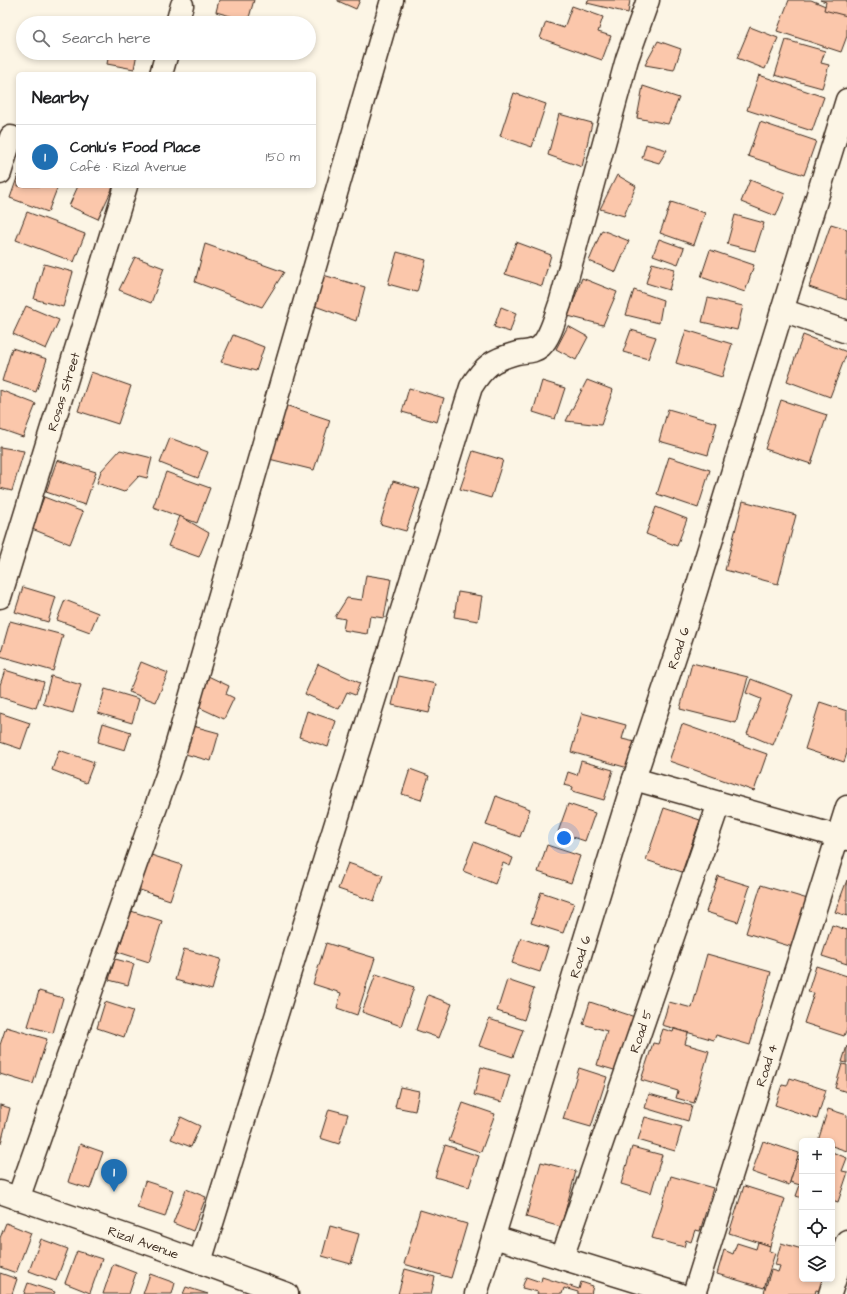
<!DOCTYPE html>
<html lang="en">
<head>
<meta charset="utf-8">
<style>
  :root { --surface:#fff; --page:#f6f6f6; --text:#202124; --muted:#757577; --line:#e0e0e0; --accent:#1f6fb2 }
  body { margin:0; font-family:"Architects Daughter",sans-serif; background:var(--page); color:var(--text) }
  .controls { position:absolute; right:12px; bottom:12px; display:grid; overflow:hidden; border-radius:6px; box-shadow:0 2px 6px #0003 }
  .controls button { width:36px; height:36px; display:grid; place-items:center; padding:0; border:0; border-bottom:1px solid var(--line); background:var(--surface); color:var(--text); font:20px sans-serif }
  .you { position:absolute; left:564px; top:838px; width:14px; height:14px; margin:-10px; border:3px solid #fff; border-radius:50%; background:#1a73e8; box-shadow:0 0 0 6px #1a73e833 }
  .badge { display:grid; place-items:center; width:26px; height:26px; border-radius:50%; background:var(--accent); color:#fff; font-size:13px; font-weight:700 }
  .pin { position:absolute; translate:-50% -33px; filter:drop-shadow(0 1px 2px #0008) }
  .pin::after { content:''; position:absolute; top:21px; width:14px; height:12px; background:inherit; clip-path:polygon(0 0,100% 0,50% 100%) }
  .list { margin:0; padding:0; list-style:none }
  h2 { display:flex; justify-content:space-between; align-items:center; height:52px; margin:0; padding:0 16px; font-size:17px }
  h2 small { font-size:13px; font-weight:400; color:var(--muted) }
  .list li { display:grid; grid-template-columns:26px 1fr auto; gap:12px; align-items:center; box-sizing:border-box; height:64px; padding:0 16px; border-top:1px solid var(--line) }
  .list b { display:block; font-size:15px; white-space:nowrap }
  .list p { margin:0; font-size:13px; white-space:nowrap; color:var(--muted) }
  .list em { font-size:13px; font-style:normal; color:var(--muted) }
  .icon { flex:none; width:22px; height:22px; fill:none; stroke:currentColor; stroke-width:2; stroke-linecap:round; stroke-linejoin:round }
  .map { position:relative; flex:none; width:847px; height:1294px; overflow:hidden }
  .search { position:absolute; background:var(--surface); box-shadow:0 2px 6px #0003; left:16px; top:16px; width:300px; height:44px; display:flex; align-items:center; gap:10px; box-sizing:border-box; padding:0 14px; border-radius:22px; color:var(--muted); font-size:15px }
  .panel { position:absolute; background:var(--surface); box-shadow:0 2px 6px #0003; left:16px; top:72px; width:300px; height:116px; border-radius:6px }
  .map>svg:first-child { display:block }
  .building { fill:#fbc7ab; stroke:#3b2a1e }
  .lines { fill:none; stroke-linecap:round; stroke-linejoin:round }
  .minor-casing { stroke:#3b2a1e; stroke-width:25 }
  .minor { stroke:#fcf5e5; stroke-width:22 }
  .labels { text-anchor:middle; stroke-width:3; stroke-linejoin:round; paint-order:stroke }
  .street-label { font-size:13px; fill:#3b2a1e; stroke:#fcf5e5 }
</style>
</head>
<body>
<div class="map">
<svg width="847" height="1294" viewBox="0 0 847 1294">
  <rect width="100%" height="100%" fill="#fcf5e5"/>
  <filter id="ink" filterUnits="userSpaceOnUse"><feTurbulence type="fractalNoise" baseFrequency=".025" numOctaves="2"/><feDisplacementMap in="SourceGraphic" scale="8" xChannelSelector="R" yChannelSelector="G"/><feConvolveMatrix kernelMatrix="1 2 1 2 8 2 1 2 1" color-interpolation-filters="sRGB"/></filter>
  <g filter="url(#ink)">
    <g class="building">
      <polygon points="219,0 254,0 248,21 216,12"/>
      <polygon points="338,0 360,0 356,9 338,1"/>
      <polygon points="588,0 630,0 628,13 587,3"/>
      <polygon points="789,0 811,0 847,15 847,36 841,52 777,31"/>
      <polygon points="820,0 847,0 847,16 824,10 826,2"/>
      <polygon points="572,6 603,17 598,32 611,36 602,60 540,38 546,22 564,28"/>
      <polygon points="750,27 778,38 765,69 737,58"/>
      <polygon points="786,40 825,51 821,63 829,65 822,88 775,75"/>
      <polygon points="658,41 681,49 674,70 645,65"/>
      <polygon points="109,53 137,53 134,69 107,64"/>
      <polygon points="759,75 824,97 812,131 747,110"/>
      <polygon points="643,86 679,98 668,124 637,118"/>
      <polygon points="514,93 546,104 532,147 500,136"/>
      <polygon points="559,114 592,123 582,167 548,155"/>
      <polygon points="760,122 816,141 804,175 748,156"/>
      <polygon points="646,144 667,150 659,163 642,158"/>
      <polygon points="18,175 18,186 58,186 48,212 10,198"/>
      <polygon points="617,175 636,186 624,216 600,209"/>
      <polygon points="750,180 785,194 776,216 741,202"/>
      <polygon points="78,186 109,186 113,187 98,219 69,206"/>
      <polygon points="671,202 705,213 694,245 660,233"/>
      <polygon points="27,212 85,234 74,262 16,240"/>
      <polygon points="735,215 764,223 755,251 727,244"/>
      <polygon points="831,224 847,229 847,300 809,287"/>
      <polygon points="602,230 629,241 616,272 589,261"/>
      <polygon points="659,239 684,248 678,264 653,255"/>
      <polygon points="516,242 551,255 542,286 505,274"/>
      <polygon points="205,244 284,272 262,307 195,282"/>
      <polygon points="710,250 754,265 745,292 701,277"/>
      <polygon points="397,252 426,260 417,292 388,284"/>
      <polygon points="135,257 164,268 151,303 119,290"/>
      <polygon points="652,263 675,269 669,290 646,283"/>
      <polygon points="44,264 73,272 63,307 34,299"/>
      <polygon points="323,275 365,287 356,321 315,306"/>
      <polygon points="582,278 617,292 603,325 568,316"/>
      <polygon points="634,290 663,300 659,323 626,315"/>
      <polygon points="708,298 743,306 737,330 702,322"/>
      <polygon points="26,306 59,320 46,349 13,334"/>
      <polygon points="501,307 516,313 510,332 494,327"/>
      <polygon points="568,326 588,337 576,360 556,349"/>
      <polygon points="631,330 656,337 648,359 623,352"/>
      <polygon points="686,330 732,344 722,377 676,363"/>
      <polygon points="233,335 264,347 256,371 221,362"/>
      <polygon points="803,335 847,352 830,397 787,381"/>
      <polygon points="12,348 47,359 36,392 2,381"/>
      <polygon points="91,372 131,386 118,424 78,411"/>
      <polygon points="587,380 613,390 601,425 566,421"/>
      <polygon points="542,381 565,388 555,419 533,412"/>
      <polygon points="409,388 444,398 437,422 402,412"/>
      <polygon points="0,390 36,404 23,437 0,429"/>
      <polygon points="781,400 827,415 811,464 765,449"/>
      <polygon points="285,405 330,420 314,470 269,459"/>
      <polygon points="668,409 717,423 708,455 659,441"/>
      <polygon points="170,438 208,452 198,478 160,463"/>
      <polygon points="0,447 24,451 12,491 0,488"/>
      <polygon points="120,450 152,458 147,478 139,476 124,492 97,483 101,471"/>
      <polygon points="473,451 503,460 491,498 460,489"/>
      <polygon points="669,457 710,470 698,508 657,494"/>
      <polygon points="57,460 96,472 85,505 46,492"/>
      <polygon points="166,472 210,488 197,523 153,507"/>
      <polygon points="393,481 420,489 406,531 380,524"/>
      <polygon points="44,497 83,512 70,544 32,529"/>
      <polygon points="743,501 796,515 778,584 725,570"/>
      <polygon points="656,507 687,519 677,546 646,534"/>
      <polygon points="180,516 209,533 199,557 168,546"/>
      <polygon points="366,575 391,579 384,618 370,616 367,634 343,630 345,619 335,617 347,598 362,600"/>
      <polygon points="23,587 56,597 48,622 15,612"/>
      <polygon points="458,592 482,596 478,621 454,617"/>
      <polygon points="65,600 98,613 90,632 57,620"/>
      <polygon points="10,621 63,635 53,671 0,656"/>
      <polygon points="141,662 168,673 156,702 129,692"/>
      <polygon points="692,663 748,677 736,723 680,709"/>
      <polygon points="318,664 360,683 355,695 347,692 339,709 305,694"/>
      <polygon points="5,670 44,682 36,708 0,697 0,685"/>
      <polygon points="51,676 81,685 73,713 43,704"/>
      <polygon points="208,676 229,686 226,694 234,698 224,719 194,705"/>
      <polygon points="399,676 436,684 429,713 392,705"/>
      <polygon points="751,679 793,695 773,745 747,734 761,699 746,693"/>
      <polygon points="105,689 139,699 132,723 98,713"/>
      <polygon points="820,702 847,711 847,753 844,762 805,749"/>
      <polygon points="307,711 336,721 328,747 299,737"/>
      <polygon points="0,713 30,723 21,749 0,742"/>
      <polygon points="582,713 626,725 622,739 635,742 628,768 571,752"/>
      <polygon points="103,723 131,732 125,750 98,742"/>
      <polygon points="182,723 219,733 211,761 174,751"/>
      <polygon points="682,724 767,754 754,791 669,761"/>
      <polygon points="59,750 94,762 86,783 52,770"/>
      <polygon points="581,761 613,770 604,800 572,791 573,787 564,785 568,772 577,775"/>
      <polygon points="410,769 429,776 421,800 402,794"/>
      <polygon points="496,796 530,809 520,837 486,825"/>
      <polygon points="568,804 595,813 585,841 558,832"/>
      <polygon points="664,808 700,820 682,872 646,860"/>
      <polygon points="474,842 513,858 510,866 503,863 495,884 463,871"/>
      <polygon points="547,845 580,856 571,883 538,872"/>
      <polygon points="148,854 182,865 170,900 137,889"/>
      <polygon points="348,863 383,875 374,901 338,889"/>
      <polygon points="718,876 750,886 738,922 706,912"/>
      <polygon points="847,880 847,916 835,912"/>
      <polygon points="761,885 811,900 796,948 746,933"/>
      <polygon points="541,892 574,903 563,933 531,923"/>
      <polygon points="131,911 162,921 149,962 118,952"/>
      <polygon points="832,925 847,930 847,964 822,956"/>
      <polygon points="521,938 548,947 540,972 512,963"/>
      <polygon points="326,943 375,958 357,1015 337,1008 341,993 313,984"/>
      <polygon points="184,949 221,959 212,990 175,980"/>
      <polygon points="707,954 771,972 750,1045 716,1035 714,1040 662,1025 669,1002 692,1008"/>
      <polygon points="115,959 134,964 128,985 109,980"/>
      <polygon points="816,966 847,976 847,1028 844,1036 804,1023 814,993 808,992"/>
      <polygon points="376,974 414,987 401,1026 362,1012"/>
      <polygon points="507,980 534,989 524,1020 497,1011"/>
      <polygon points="39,991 63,998 53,1033 28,1026"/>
      <polygon points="428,995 452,1004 439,1038 416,1030"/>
      <polygon points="105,1002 133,1011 124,1037 97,1028"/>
      <polygon points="590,1002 638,1018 621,1072 597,1065 607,1031 583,1024"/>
      <polygon points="489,1019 523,1030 513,1057 479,1046"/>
      <polygon points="6,1027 47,1039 33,1084 0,1074 0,1045"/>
      <polygon points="663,1029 673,1032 674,1029 688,1033 685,1044 709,1051 694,1103 676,1098 678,1091 641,1080 653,1043 658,1044"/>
      <polygon points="847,1046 847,1063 842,1062"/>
      <polygon points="842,1064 847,1065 847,1092 835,1088"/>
      <polygon points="481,1067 510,1075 502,1102 474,1095"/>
      <polygon points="579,1068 607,1077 591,1127 563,1119"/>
      <polygon points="790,1078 826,1090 817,1119 775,1105 782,1085 787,1086"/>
      <polygon points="400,1087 419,1091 415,1111 395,1107"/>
      <polygon points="649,1094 692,1106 688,1121 645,1108"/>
      <polygon points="463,1103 495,1114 481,1152 449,1141"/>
      <polygon points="0,1105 10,1108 1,1143 0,1142"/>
      <polygon points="329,1109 348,1114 339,1144 320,1138"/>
      <polygon points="828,1109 847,1115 847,1151 832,1146 832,1141 818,1141"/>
      <polygon points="181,1117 200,1126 191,1147 171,1139"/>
      <polygon points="645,1117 682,1127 675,1151 638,1140"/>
      <polygon points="763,1141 799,1153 789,1185 752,1172"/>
      <polygon points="80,1144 103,1152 90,1189 68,1182"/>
      <polygon points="445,1145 479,1156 469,1187 435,1177"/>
      <polygon points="632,1147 662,1155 651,1193 621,1184"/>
      <polygon points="832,1152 847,1158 842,1171 847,1172 847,1175 838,1202 832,1200"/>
      <polygon points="797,1159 802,1160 802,1198 796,1196 800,1185 790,1182"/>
      <polygon points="541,1162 576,1171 561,1227 526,1217"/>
      <polygon points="671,1176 713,1188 700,1231 695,1230 691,1242 686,1240 684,1247 652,1238"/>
      <polygon points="145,1181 173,1190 165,1217 137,1208"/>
      <polygon points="744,1186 785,1199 770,1246 729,1233"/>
      <polygon points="186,1189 206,1197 193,1231 173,1223"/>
      <polygon points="420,1210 467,1224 451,1278 404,1264"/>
      <polygon points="6,1223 31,1233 16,1273 0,1267 0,1238"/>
      <polygon points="330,1226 359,1234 351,1264 322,1256"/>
      <polygon points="41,1239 68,1249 56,1281 29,1271"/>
      <polygon points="758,1242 770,1246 769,1251 775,1253 764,1288 717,1274 724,1250 733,1254 737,1243 756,1249"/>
      <polygon points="781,1243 802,1249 802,1279 824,1279 820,1291 816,1290 815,1294 768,1294 764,1293 771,1270 778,1272 780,1266 775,1265"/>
      <polygon points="77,1251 102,1259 90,1293 65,1283"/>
      <polygon points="113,1264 136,1273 129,1294 103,1294"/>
      <polygon points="405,1269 435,1277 431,1294 398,1294"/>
      <polygon points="0,1273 17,1279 12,1294 0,1294"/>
      <polygon points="150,1274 175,1283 172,1294 143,1294"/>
      <polygon points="526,1277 541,1282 542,1277 579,1289 581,1282 593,1286 591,1294 578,1294 578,1292 564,1288 562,1294 537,1294 538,1292 522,1288"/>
      <polygon points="28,1283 55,1292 54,1294 24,1294"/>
      <polygon points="186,1287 208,1294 183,1294"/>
    </g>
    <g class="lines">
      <g class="minor-casing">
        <g id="minor">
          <polyline points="177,23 182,5"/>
          <polyline points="161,74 167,53"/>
          <polyline points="0,173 11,137"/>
          <polyline points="782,310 847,332"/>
          <path id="s1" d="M0 597 126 186"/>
          <polyline points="634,779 847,839"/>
          <path id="s2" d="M0 1192 156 1246 287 1294"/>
          <polyline points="18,1199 171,764 392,0"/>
          <polyline points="494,1237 678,1294"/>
          <path id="s3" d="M562 1258 719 803"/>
          <path d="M200 1262 471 387C485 365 492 360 517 353 526 351 533 353 541 346 551 336 555 317 560 304L627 59 648 0"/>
          <path id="s4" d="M476 1294 634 779 687 620 847 100"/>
          <path id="s5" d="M694 1294 847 807"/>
          <polyline points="830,1294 847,1241"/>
        </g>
      </g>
      <use href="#minor" class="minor"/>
    </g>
  </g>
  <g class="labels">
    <g class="street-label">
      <text dy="5" stroke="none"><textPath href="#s1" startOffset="215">Rosas Street</textPath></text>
      <text dy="5" stroke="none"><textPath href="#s4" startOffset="677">Road 6</textPath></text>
      <text dy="5" stroke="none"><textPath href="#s4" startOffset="353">Road 6</textPath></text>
      <text dy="5" stroke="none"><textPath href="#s3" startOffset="240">Road 5</textPath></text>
      <text dy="5" stroke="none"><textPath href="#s5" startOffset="240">Road 4</textPath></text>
      <text dy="5" stroke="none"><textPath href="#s2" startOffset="152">Rizal Avenue</textPath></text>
    </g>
  </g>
</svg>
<div class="controls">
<button>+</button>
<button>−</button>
<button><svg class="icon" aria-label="locate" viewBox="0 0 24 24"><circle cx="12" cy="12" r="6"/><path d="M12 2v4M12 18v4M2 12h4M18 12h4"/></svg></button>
<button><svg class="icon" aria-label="layers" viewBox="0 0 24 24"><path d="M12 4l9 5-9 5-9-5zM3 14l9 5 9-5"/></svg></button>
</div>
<div class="you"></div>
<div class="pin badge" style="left:114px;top:1192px">1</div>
<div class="search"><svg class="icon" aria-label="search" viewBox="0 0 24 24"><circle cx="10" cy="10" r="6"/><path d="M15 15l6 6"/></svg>Search here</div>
<section class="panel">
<h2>Nearby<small></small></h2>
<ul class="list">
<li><span class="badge">1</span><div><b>Conlu's Food Place</b><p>Café · Rizal Avenue</p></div><em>150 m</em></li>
</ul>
</section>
</div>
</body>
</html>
